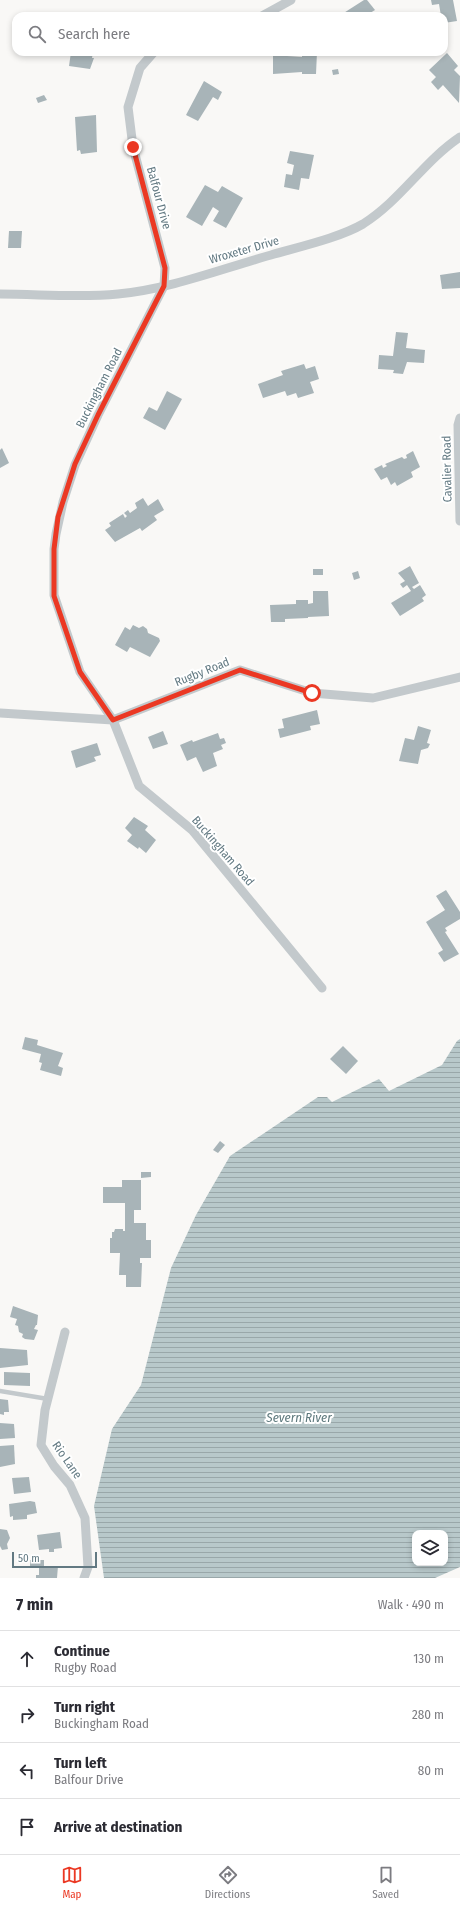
<!DOCTYPE html>
<html lang="en">
<head>
<meta charset="utf-8">
<style>
  :root { --surface:#fff; --page:#f2f2f3; --text:#2b2b33; --muted:#7c7c81; --line:#e1e1e2; --accent:#eb3823 }
  body { margin:0; font-family:"Fira Sans Condensed",sans-serif; background:var(--page); color:var(--text) }
  .controls { position:absolute; right:12px; bottom:12px; display:grid; overflow:hidden; border-radius:8px; box-shadow:0 2px 6px #0003 }
  .controls button { width:36px; height:36px; display:grid; place-items:center; padding:0; border:0; border-bottom:1px solid var(--line); background:var(--surface); color:var(--text); font:20px sans-serif }
  .scale { position:absolute; left:12px; bottom:10px; width:85px; box-sizing:border-box; padding-left:4px; border:2px solid #627982; border-top:0; font-size:11px; line-height:14px; white-space:nowrap; color:#627982; -webkit-text-stroke:3px #fff; paint-order:stroke }
  .stop { position:absolute; width:12px; height:12px; margin:-9px; border:3px solid #eb3823; border-radius:50%; background:#fff }
  .stop.end { background:#eb3823; border-color:#fff; box-shadow:0 1px 4px #0008 }
  .list { margin:0; padding:0; list-style:none }
  h2 { display:flex; justify-content:space-between; align-items:center; height:52px; margin:0; padding:0 16px; font-size:17px }
  h2 small { font-size:13px; font-weight:400; color:var(--muted) }
  .list li { display:grid; grid-template-columns:26px 1fr auto; gap:12px; align-items:center; box-sizing:border-box; height:56px; padding:0 16px; border-top:1px solid var(--line) }
  .list b { display:block; font-size:15px; white-space:nowrap }
  .list p { margin:0; font-size:13px; white-space:nowrap; color:var(--muted) }
  .list em { font-size:13px; font-style:normal; color:var(--muted) }
  .icon { flex:none; width:22px; height:22px; fill:none; stroke:currentColor; stroke-width:2; stroke-linecap:round; stroke-linejoin:round }
  .map { position:relative; flex:none; width:460px; height:1578px; overflow:hidden }
  .search { position:absolute; background:var(--surface); box-shadow:0 2px 6px #0003; left:12px; right:12px; top:12px; height:44px; display:flex; align-items:center; gap:10px; box-sizing:border-box; padding:0 14px; border-radius:12px; color:var(--muted); font-size:15px }
  .sheet { height:276px; background:var(--surface) }
  nav { display:flex; justify-content:space-around; align-items:center; box-sizing:border-box; height:56px; border-top:1px solid var(--line); background:var(--surface); font-size:11px; color:var(--muted) }
  nav a { display:grid; justify-items:center; gap:2px }
  nav .on { color:var(--accent) }
  .map>svg:first-child { display:block }
  .water { fill:url(#water-rules); fill-rule:evenodd }
  .building { fill:#a8b4b8 }
  .lines { fill:none; stroke-linecap:round; stroke-linejoin:round }
  .lane { stroke:#c3c9cc; stroke-width:4.5 }
  .street { stroke:#c3c9cc; stroke-width:9 }
  .route { stroke:#eb3823; stroke-width:5 }
  .labels { text-anchor:middle; stroke-width:4; stroke-linejoin:round; paint-order:stroke }
  .street-label { font-size:12px; fill:#627982; stroke:#fff }
  .water-label { font-size:13px; font-style:italic; fill:#5d787c; stroke:#fff }
</style>
</head>
<body>
<div class="map">
<svg width="460" height="1578" viewBox="0 0 460 1578">
  <defs>
    <pattern id="water-rules" width="6" height="5" patternUnits="userSpaceOnUse"><rect width="6" height="5" fill="#b8c8ca"/><path d="M0 2.5h6" fill="none" stroke="#99a7a9"/></pattern>
  </defs>
  <rect width="100%" height="100%" fill="#f9f8f6"/>
  <path class="water" d="M460 1039V1567L435 1578H104L94 1506 112 1429 141 1385 171 1268 196 1215 230 1156 318 1097H327L332 1102 379 1079 389 1091 442 1065 457 1041ZM415 1533H445V1563H415Z"/>
  <g class="building">
    <polygon points="364,0 367,0 375,10 365,16 339,16"/>
    <polygon points="431,0 453,0 457,21 444,23 444,16 441,16 439,4 432,5"/>
    <polygon points="71,52 93,52 92,58 94,58 90,69 69,66"/>
    <polygon points="273,52 287,52 287,56 302,57 302,52 317,52 316,74 302,74 302,72 273,74"/>
    <polygon points="447,53 458,66 454,70 460,76 459,103 443,85 438,90 431,82 436,77 429,70"/>
    <polygon points="338,69 339,74 333,75 332,70"/>
    <polygon points="204,81 222,92 218,100 213,97 198,121 186,115"/>
    <polygon points="44,95 47,100 38,103 36,98"/>
    <polygon points="96,115 97,152 81,154 80,150 77,151 75,117"/>
    <polygon points="290,151 314,155 309,179 301,178 299,190 284,187 286,174 292,175 294,165 287,163"/>
    <polygon points="205,185 218,192 222,186 243,198 226,228 213,221 219,211 213,207 202,226 186,217"/>
    <polygon points="9,231 22,231 21,248 8,248"/>
    <polygon points="460,272 460,288 442,289 440,275"/>
    <polygon points="396,332 408,333 406,348 425,350 424,363 407,362 403,374 393,373 394,370 378,369 379,355 393,356"/>
    <polygon points="304,364 306,369 315,366 319,379 310,382 314,393 298,398 296,393 287,396 285,391 263,398 258,384 283,375 281,371"/>
    <polygon points="167,391 182,399 165,430 143,418 149,407 157,411"/>
    <polygon points="2,448 9,463 0,468 0,450"/>
    <polygon points="413,451 420,467 411,472 413,477 397,486 395,482 391,485 387,477 381,480 374,469 382,465 383,468 387,466 385,464 402,457 404,459 407,458 406,455"/>
    <polygon points="143,498 148,506 158,499 164,510 154,516 157,520 142,531 140,528 115,542 105,530 111,526 109,523 123,514 125,518 127,516 124,513 128,510 130,513 137,508 135,503"/>
    <polygon points="410,566 419,583 412,587 414,589 420,585 426,595 422,598 424,601 400,616 391,603 411,591 407,585 403,588 400,584 405,581 398,573"/>
    <rect x="313" y="569" width="10" height="6"/>
    <polygon points="358,571 360,578 354,580 352,573"/>
    <polygon points="313,591 328,591 329,616 308,617 308,618 285,619 285,622 271,622 270,605 296,604 296,600 308,600 308,604 313,603"/>
    <polygon points="133,625 139,628 143,626 147,629 148,633 159,638 160,641 150,657 130,647 127,652 115,645 125,627 130,630"/>
    <polygon points="317,710 320,724 310,726 311,730 280,738 278,729 284,728 282,719"/>
    <polygon points="418,726 431,730 427,743 430,744 428,748 421,750 418,764 399,761 405,738 414,740"/>
    <polygon points="163,731 168,744 153,749 148,737"/>
    <polygon points="218,733 220,739 224,738 226,743 221,745 223,749 213,753 217,766 203,772 196,757 187,761 180,745 192,740 193,742"/>
    <polygon points="97,743 101,755 94,757 96,761 76,768 71,751"/>
    <polygon points="134,817 148,826 145,830 156,840 146,853 139,847 138,849 127,841 132,835 125,828"/>
    <polygon points="446,890 460,912 460,919 445,928 447,931 445,932 459,954 444,962 438,953 443,950 426,922 445,910 436,896"/>
    <polygon points="25,1037 38,1040 37,1045 63,1053 58,1066 63,1068 61,1076 40,1070 42,1063 39,1062 41,1054 22,1049"/>
    <polygon points="343,1046 358,1061 346,1074 330,1059"/>
    <polygon points="220,1141 225,1145 218,1153 213,1150"/>
    <polygon points="141,1172 151,1172 151,1177 141,1178"/>
    <polygon points="122,1180 141,1180 141,1210 134,1210 134,1223 146,1223 146,1240 151,1240 151,1258 140,1258 140,1263 142,1263 141,1287 126,1287 126,1275 119,1275 120,1253 110,1253 110,1238 112,1238 112,1232 114,1232 115,1229 123,1229 123,1231 125,1231 125,1203 103,1203 103,1187 122,1187"/>
    <polygon points="13,1306 38,1315 37,1325 36,1325 34,1329 38,1330 34,1340 25,1339 22,1337 23,1334 19,1332 18,1326 15,1325 17,1319 10,1317"/>
    <polygon points="0,1348 27,1350 28,1365 0,1368"/>
    <polygon points="4,1372 30,1373 30,1386 4,1385"/>
    <polygon points="0,1399 8,1400 9,1412 4,1412 4,1415 0,1414"/>
    <polygon points="0,1423 14,1424 15,1438 0,1439"/>
    <polygon points="14,1445 15,1464 0,1467 0,1446"/>
    <polygon points="29,1477 31,1492 14,1494 12,1478"/>
    <polygon points="30,1501 35,1502 37,1513 27,1515 27,1519 13,1520 13,1516 10,1517 9,1504"/>
    <polygon points="0,1529 7,1530 10,1538 7,1544 8,1549 2,1550 0,1546"/>
    <polygon points="60,1532 62,1548 54,1549 54,1552 49,1552 49,1549 39,1550 37,1535"/>
    <polygon points="30,1560 44,1560 44,1566 58,1566 57,1578 36,1578 36,1575 39,1575 39,1568 30,1568"/>
  </g>
  <g class="lines">
    <polyline class="lane" points="0,1391 48,1399"/>
    <g class="street">
      <polyline points="262,16 291,0"/>
      <polyline points="154,52 140,68 128,107 133,147 165,268 164,286 98,415 75,465 63,502 56,534 54,549 54,595 80,672 113,720 139,786 192,830 322,988"/>
      <path d="M0 294C39 294 79 298 118 294 170 289 221 269 271 255 298 247 339 238 363 224 400 201 424 161 460 137"/>
      <polyline points="460,418 458,425 460,521"/>
      <polyline points="0,713 113,720 240,670 312,693 373,698 460,677"/>
      <polyline points="65,1332 45,1410 41,1445 54,1466 70,1485 85,1518 88,1567 84,1578"/>
    </g>
  </g>
  <g class="lines">
    <polyline class="route" points="133,147 165,268 164,286 98,415 75,464 58,517 54,549 54,596 80,672 113,720 240,670 312,693"/>
  </g>
  <g class="labels">
    <g class="street-label">
      <text transform="translate(159 198) rotate(75)" y="4">Balfour Drive</text>
      <text transform="translate(244 250) rotate(-16)" y="4">Wroxeter Drive</text>
      <text transform="translate(99 388) rotate(-63)" y="4">Buckingham Road</text>
      <text transform="translate(447 469) rotate(-91)" y="4">Cavalier Road</text>
      <text transform="translate(202 672) rotate(-22)" y="4">Rugby Road</text>
      <text transform="translate(223 851) rotate(49)" y="4">Buckingham Road</text>
      <text transform="translate(67 1460) rotate(55)" y="4">Rio Lane</text>
    </g>
    <g class="water-label">
      <text x="299" y="1422">Severn River</text>
    </g>
  </g>
</svg>
<div class="controls">
<button><svg class="icon" aria-label="layers" viewBox="0 0 24 24"><path d="M12 4l9 5-9 5-9-5zM3 14l9 5 9-5"/></svg></button>
</div>
<div class="scale">50 m</div>
<div class="stop" style="left:312px;top:693px"></div>
<div class="stop end" style="left:133px;top:147px"></div>
<div class="search"><svg class="icon" aria-label="search" viewBox="0 0 24 24"><circle cx="10" cy="10" r="6"/><path d="M15 15l6 6"/></svg>Search here</div>
</div>
<section class="sheet">
<h2>7 min<small>Walk · 490 m</small></h2>
<ul class="list">
<li><svg class="icon" aria-label="ahead" viewBox="0 0 24 24"><path d="M12 20V5M6 11l6-6 6 6"/></svg><div><b>Continue</b><p>Rugby Road</p></div><em>130 m</em></li>
<li><svg class="icon" aria-label="right" viewBox="0 0 24 24"><path d="M7 20v-9h11M14 6l5 5-5 5"/></svg><div><b>Turn right</b><p>Buckingham Road</p></div><em>280 m</em></li>
<li><svg class="icon" aria-label="left" viewBox="0 0 24 24"><path d="M17 20v-9H6M10 6l-5 5 5 5"/></svg><div><b>Turn left</b><p>Balfour Drive</p></div><em>80 m</em></li>
<li><svg class="icon" aria-label="arrive" viewBox="0 0 24 24"><path d="M6 21V4h12l-3 4 3 4H6"/></svg><div><b>Arrive at destination</b></div></li>
</ul>
</section>
<nav>
<a class="on"><svg class="icon" aria-label="map" viewBox="0 0 24 24"><path d="M3 6l6-2 6 2 6-2v14l-6 2-6-2-6 2zM9 4v14M15 6v14"/></svg>Map</a>
<a><svg class="icon" aria-label="directions" viewBox="0 0 24 24"><path d="M12 3l9 9-9 9-9-9zM9 14v-3h6M13 9l2 2-2 2"/></svg>Directions</a>
<a><svg class="icon" aria-label="saved" viewBox="0 0 24 24"><path d="M7 4h10v16l-5-4-5 4z"/></svg>Saved</a>
</nav>
</body>
</html>
